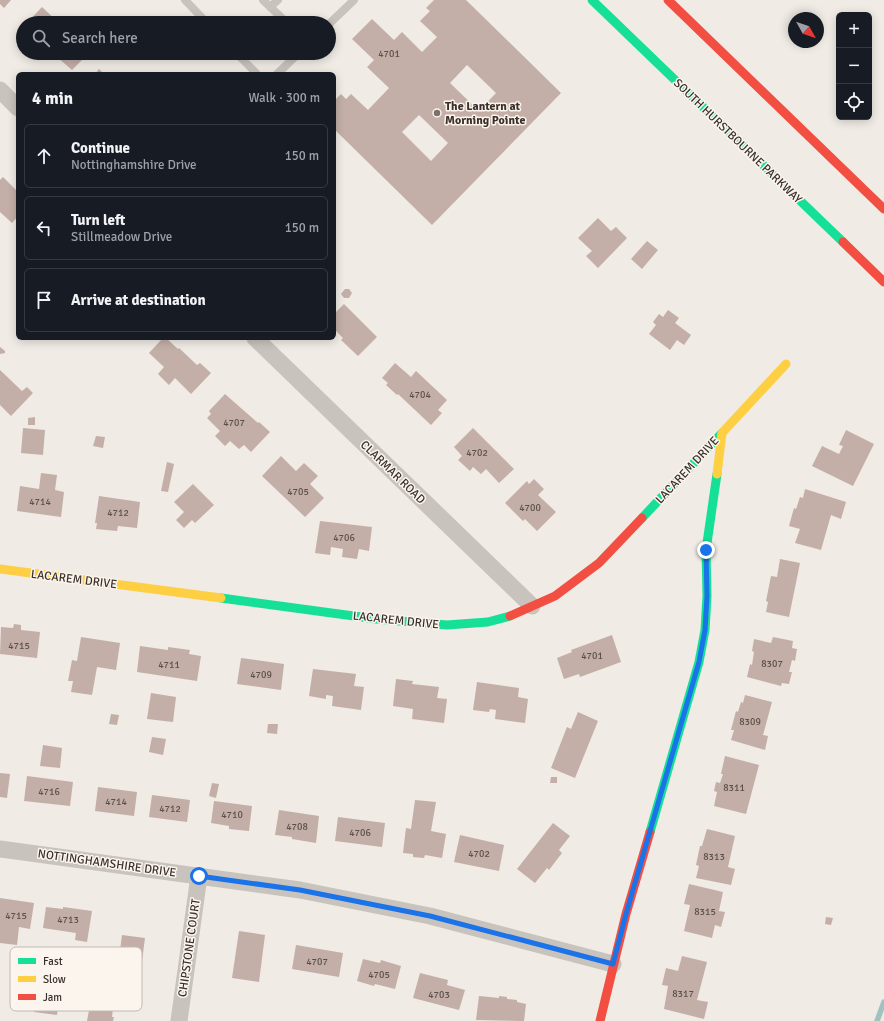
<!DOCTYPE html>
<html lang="en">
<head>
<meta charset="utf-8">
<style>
  :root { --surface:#171b24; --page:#20242c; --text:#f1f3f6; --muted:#9ea1a6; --line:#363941 }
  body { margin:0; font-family:Signika,sans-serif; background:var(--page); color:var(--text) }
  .controls { position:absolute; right:12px; top:12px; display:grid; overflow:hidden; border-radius:6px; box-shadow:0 2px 10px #0003 }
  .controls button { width:36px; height:36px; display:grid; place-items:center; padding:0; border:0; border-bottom:1px solid var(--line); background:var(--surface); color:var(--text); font:20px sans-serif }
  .compass { position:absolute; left:788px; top:12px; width:36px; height:36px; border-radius:50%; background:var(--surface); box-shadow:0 2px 10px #0003; rotate:130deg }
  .stop { position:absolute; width:12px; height:12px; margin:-9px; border:3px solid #1a73e8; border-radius:50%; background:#fff }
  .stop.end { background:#1a73e8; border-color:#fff; box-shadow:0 1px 4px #0008 }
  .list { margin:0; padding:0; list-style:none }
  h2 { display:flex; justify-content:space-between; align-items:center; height:52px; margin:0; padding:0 16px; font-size:17px }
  h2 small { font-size:13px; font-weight:400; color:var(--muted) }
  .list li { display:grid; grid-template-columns:26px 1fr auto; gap:12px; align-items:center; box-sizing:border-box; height:64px; margin:0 8px 8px; padding:0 8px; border:1px solid var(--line); border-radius:6px }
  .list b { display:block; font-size:15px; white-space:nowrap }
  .list p { margin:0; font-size:13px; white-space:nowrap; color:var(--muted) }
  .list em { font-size:13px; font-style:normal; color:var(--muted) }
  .icon { flex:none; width:22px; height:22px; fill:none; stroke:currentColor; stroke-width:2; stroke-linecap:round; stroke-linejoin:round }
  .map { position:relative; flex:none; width:884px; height:1021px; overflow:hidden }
  .search { position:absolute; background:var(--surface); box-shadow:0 2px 10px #0003; left:16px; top:16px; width:320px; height:44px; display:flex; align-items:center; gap:10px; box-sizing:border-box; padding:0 14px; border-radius:22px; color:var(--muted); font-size:15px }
  .panel { position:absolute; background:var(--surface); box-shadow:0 2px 10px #0003; left:16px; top:72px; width:320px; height:268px; border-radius:6px }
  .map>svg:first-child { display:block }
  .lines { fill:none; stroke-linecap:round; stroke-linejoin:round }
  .stream { stroke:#a1c2c1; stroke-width:5.5 }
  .building { fill:#c3afa7; fill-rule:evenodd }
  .lane { stroke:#c9c3be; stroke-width:8 }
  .street { stroke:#c9c3be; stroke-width:17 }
  .fast { stroke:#16e098; stroke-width:9 }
  .slow { stroke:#ffcf43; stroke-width:9 }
  .jam { stroke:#f24e42; stroke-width:9 }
  .route { stroke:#1a73e8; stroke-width:5 }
  .poi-dot { fill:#7a716c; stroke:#fbf5ee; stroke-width:1.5 }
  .labels { text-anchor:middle; stroke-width:3; stroke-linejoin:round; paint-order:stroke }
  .number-label { font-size:10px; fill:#5d504a }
  .poi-label { font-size:12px; font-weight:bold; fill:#3b302b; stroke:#fbf5ee; text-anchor:start }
  .street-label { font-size:12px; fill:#3b302b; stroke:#fbf5ee }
  .key { fill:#fbf5ee; stroke:#c1bab4; stroke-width:1 }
  .key-label { font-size:11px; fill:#3b302b }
</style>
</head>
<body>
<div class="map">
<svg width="884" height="1021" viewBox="0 0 884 1021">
  <rect width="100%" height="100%" fill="#f0ebe5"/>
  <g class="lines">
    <polyline class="stream" points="877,1021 884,1002"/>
  </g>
  <g class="building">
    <polygon points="0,0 11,0 4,8 0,4"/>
    <path d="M434 0H466L561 93 432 225 334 129V101L341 94 346 99 351 94 368 110 389 88 367 67 374 60 352 39 372 19 394 40 402 32 422 52 437 37 420 21 430 11 426 8ZM467 65 496 93 479 111 450 83ZM419 115 448 143 431 161 402 132Z"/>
    <polygon points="42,7 59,23 27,23"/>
    <polygon points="61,53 85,53 87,55 72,70 57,57"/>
    <polygon points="99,69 104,74 95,74"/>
    <polygon points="3,177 18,192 18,216 12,223 0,212 0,180"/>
    <polygon points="598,218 611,231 616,227 627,238 598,268 586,256 592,251 578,238"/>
    <polygon points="647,241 658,250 642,269 631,259"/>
    <polygon points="345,289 349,289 352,293 349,298 344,298 341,294"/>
    <polygon points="344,304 377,337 358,356 341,340 343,338 334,329 334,314"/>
    <polygon points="668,310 679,318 675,323 691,335 684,345 677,340 670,350 649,334 656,325 653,322 659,314 663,317"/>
    <polygon points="163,338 166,338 178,349 179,348 197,365 200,363 211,373 191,394 175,378 169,385 158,374 164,367 149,353"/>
    <polygon points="0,347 5,351 5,353 0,354"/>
    <polygon points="395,363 411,377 416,371 447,400 438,410 442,413 431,425 398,394 397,395 386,385 388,383 382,378"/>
    <polygon points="0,370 22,391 27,387 33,393 11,416 0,405"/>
    <polygon points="225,394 258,423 259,422 270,432 251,452 244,445 239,449 230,441 225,446 215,436 220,431 207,418 211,414 209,411"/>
    <polygon points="35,417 35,425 28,425 28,418"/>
    <polygon points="23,428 45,430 43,455 21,453"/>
    <polygon points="473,428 514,469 499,483 486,469 481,474 473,467 470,471 458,460 462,456 454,447"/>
    <polygon points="846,430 874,444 853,486 812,466 822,446 839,454 843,446 839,445"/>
    <polygon points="96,436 105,437 103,448 93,446"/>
    <polygon points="281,456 296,471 304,463 318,476 310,484 324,498 305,517 262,476"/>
    <polygon points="167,462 174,464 168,492 161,491"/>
    <polygon points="41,473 57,475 55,490 64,492 61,517 17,511 20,486 39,489"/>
    <polygon points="534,479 544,489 538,495 556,512 537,531 525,519 523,521 505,503 527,481 529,484"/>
    <polygon points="193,484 214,505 195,523 192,520 184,528 176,520 184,512 174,502"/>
    <polygon points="805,489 846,502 841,519 831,515 821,550 795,543 800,529 789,526 794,508 796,509 800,497 803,498"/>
    <polygon points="99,496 140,502 137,528 118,526 117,531 96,529 97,523 95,523"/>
    <polygon points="320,521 372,527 369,551 359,549 357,559 342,557 343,549 331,547 330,555 315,553"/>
    <polygon points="780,559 800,563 789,617 766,612 768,602 766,601 771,576 777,577"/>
    <polygon points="14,624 21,625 21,630 40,632 37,658 0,654 1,627 13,628"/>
    <polygon points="612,635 621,662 580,677 579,674 564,679 557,658 572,652 571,650"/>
    <polygon points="81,637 120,643 116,670 97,667 92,695 71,692 73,681 68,681 72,660 77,661"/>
    <polygon points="773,637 793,641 792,648 797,649 795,661 792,660 789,672 792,672 789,684 782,683 781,686 747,677 750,664 752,665 754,652 752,651 754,639 771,643"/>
    <polygon points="140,646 168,650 168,647 190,650 189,654 201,656 197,681 137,672"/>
    <polygon points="241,658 284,664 281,690 237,684"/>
    <polygon points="313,669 356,674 354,686 364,687 361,710 332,706 333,696 326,695 326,699 309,696"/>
    <polygon points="396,679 413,681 412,684 439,687 437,698 447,699 444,723 412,719 413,709 393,706"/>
    <polygon points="477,682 519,688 518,697 528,699 525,723 495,719 496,710 490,709 489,712 473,710"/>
    <polygon points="151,693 176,697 173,722 147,719"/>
    <polygon points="745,695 772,702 763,735 768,736 765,750 731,740 734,730 731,730 736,711 738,712 741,702 743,703"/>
    <polygon points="578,712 598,721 575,778 551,768 567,727 571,729"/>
    <polygon points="111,714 119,715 117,725 109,724"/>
    <polygon points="268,724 278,724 277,734 267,733"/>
    <polygon points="152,737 166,739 163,755 149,752"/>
    <polygon points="43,745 62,748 60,768 40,766"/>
    <polygon points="725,756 759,765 746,814 714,806 717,792 714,791 716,782 720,783 723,774 721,774"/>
    <polygon points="0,773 10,774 7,798 0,797"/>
    <polygon points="27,776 73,782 70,806 24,801"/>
    <polygon points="551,777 557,777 557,783 550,783"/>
    <polygon points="212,783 219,784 216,798 209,796"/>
    <polygon points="98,787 137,792 134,816 95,811"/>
    <polygon points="152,795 190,800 187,822 149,817"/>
    <polygon points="415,800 436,802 431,831 446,834 442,858 425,855 424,858 413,857 413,854 403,853 406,828 411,829"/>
    <polygon points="214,801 252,806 249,831 229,829 229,826 211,823"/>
    <polygon points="279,810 319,816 316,843 292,839 292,837 275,835"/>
    <polygon points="338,817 385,823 382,847 335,841"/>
    <polygon points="553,823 570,836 559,850 562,853 549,870 547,868 535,883 517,869"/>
    <polygon points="707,829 735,836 728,867 735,869 731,885 696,878 699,866 696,865 700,846 702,846"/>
    <polygon points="460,835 504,845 499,871 454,862"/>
    <polygon points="689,884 723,892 719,911 725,912 721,927 715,925 712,938 684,931 690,905 684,904"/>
    <polygon points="0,898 34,903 30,929 19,927 17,945 0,943"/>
    <polygon points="46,907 63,909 63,907 92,911 87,942 75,940 76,933 43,928"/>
    <polygon points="826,917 833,918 831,925 825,924"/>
    <polygon points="239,931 265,935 259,982 232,978"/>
    <polygon points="122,935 145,938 138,992 115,989"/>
    <polygon points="296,945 343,953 339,977 292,969"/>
    <polygon points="682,956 707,962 697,1000 708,1002 704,1019 664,1009 668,986 662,985 666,968 678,971"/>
    <polygon points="363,959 380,963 381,960 401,966 395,989 375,984 374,986 357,981"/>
    <polygon points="420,973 448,980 447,985 465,990 459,1010 413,998"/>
    <polygon points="39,980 61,983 57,1015 34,1012 35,1002 28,1001 30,981 39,981"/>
    <polygon points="479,996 499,998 499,996 507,997 507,999 517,1000 517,1002 526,1004 524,1021 476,1020"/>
    <polygon points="90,1005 113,1008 112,1017 114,1017 113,1021 87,1021"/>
  </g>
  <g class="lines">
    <g class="lane">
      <polyline points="185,0 207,23"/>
      <polyline points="263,0 287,23"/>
      <polyline points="270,7 278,0"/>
      <polyline points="329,24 354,0"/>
      <polyline points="236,53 257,74"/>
      <polyline points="277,74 299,53"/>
    </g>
    <g class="street">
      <polyline points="0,90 18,108"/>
      <polyline points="255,338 532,606"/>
      <polyline points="0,849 300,890 430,916 613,964"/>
      <polyline points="179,1021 199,876"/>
    </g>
    <g class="fast">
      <polyline points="592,0 843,242"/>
      <polyline points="642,518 722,433"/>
      <polyline points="221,598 376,619 447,625 488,622 510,616"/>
      <polyline points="650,832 699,662 705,630 707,596 706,550 717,474"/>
    </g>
    <g class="slow">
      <polyline points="717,474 722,433 786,364"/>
      <polyline points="0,569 221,598"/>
    </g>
    <g class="jam">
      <polyline points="668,0 884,209"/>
      <polyline points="843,242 884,282"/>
      <polyline points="510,616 555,596 599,563 642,518"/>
      <polyline points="600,1021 626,914 650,832"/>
    </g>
  </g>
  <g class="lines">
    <polyline class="route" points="199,876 300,890 430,916 613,964 626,914 699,662 705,630 707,596 706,550"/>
  </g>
  <circle class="poi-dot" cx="437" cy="113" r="4"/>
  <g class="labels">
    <g class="number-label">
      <text x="389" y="57">4701</text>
      <text x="420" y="398">4704</text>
      <text x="234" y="426">4707</text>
      <text x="477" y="456">4702</text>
      <text x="298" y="495">4705</text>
      <text x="40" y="505">4714</text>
      <text x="530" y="511">4700</text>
      <text x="118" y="516">4712</text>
      <text x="344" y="541">4706</text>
      <text x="19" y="649">4715</text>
      <text x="592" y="659">4701</text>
      <text x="772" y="667">8307</text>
      <text x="169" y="668">4711</text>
      <text x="261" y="678">4709</text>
      <text x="750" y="725">8309</text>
      <text x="734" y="791">8311</text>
      <text x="49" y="795">4716</text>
      <text x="116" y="805">4714</text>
      <text x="170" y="812">4712</text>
      <text x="232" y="818">4710</text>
      <text x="297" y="830">4708</text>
      <text x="360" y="836">4706</text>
      <text x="479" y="857">4702</text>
      <text x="714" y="860">8313</text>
      <text x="705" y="915">8315</text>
      <text x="16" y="919">4715</text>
      <text x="68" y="923">4713</text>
      <text x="317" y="965">4707</text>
      <text x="379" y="978">4705</text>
      <text x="683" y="997">8317</text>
      <text x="439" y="998">4703</text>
    </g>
    <g class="poi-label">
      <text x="445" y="110">The Lantern at<tspan x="445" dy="14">Morning Pointe</tspan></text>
    </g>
    <g class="street-label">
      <text transform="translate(738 141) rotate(44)" y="4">SOUTH HURSTBOURNE PARKWAY</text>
      <text transform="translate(687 470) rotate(-47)" y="4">LACAREM DRIVE</text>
      <text transform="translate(393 472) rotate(44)" y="4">CLARMAR ROAD</text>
      <text transform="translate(74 579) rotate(7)" y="4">LACAREM DRIVE</text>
      <text transform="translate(396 620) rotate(6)" y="4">LACAREM DRIVE</text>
      <text transform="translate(107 863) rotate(8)" y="4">NOTTINGHAMSHIRE DRIVE</text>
      <text transform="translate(189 948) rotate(-82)" y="4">CHIPSTONE COURT</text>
    </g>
  </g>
  <rect x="10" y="947" width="132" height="64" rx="6" class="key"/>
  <rect x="18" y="958" width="18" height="6" fill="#16e098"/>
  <rect x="18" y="976" width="18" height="6" fill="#ffcf43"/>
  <rect x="18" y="994" width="18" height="6" fill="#f24e42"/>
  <g class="key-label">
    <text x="43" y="965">Fast</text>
    <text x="43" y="983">Slow</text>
    <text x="43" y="1001">Jam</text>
  </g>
</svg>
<div class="controls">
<button>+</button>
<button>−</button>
<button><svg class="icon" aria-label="locate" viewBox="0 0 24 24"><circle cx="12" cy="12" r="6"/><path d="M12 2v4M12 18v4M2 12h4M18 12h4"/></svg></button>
</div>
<svg class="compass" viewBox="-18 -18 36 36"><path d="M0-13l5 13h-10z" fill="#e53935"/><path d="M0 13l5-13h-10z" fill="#9ea1a6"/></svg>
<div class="stop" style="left:199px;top:876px"></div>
<div class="stop end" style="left:706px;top:550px"></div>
<div class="search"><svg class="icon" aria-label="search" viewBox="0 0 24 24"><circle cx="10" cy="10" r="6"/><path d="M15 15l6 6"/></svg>Search here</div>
<section class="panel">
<h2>4 min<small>Walk · 300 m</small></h2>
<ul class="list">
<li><svg class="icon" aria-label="ahead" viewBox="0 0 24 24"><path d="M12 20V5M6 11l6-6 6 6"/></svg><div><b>Continue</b><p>Nottinghamshire Drive</p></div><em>150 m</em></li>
<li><svg class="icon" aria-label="left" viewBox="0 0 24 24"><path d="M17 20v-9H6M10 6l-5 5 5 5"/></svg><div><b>Turn left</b><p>Stillmeadow Drive</p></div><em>150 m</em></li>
<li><svg class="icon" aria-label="arrive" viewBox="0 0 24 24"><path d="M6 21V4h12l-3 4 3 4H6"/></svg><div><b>Arrive at destination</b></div></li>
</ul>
</section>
</div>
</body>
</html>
